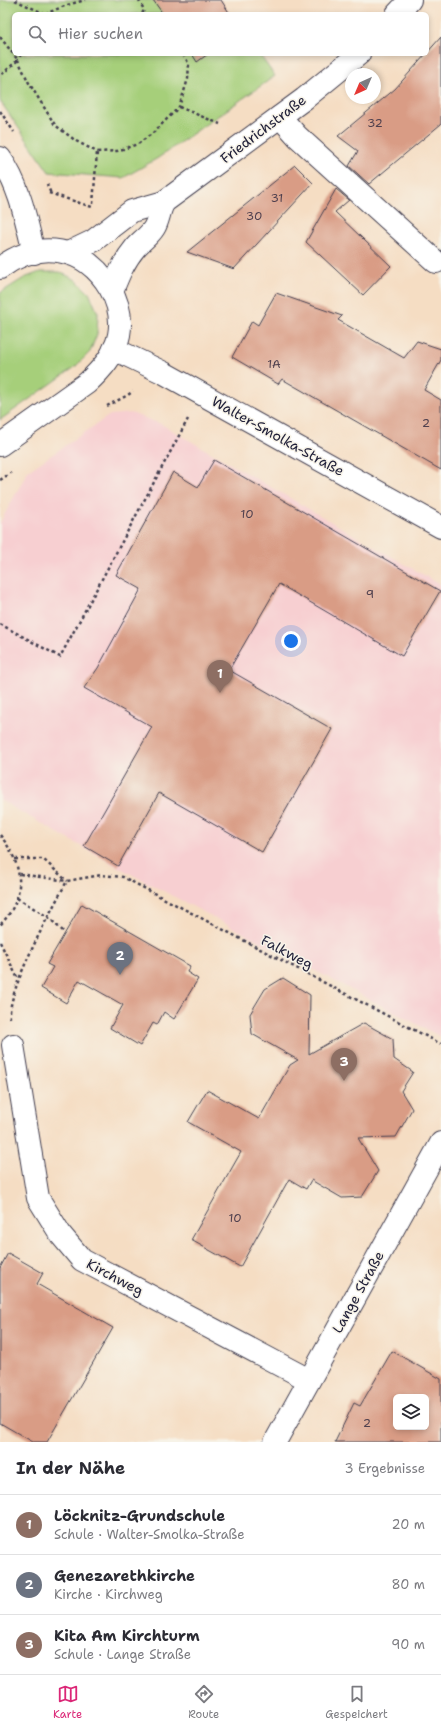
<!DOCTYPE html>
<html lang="de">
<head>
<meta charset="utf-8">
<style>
  :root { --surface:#fff; --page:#f2f2f3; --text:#2b2b33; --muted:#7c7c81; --line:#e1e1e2; --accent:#db2777 }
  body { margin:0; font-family:"Shantell Sans",sans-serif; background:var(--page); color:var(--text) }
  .controls { position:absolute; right:12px; bottom:12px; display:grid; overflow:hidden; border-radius:6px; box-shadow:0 2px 6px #0003 }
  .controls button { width:36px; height:36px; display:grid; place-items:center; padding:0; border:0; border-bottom:1px solid var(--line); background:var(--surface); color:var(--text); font:20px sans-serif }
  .compass { position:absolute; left:345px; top:68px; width:36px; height:36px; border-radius:50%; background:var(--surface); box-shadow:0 2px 6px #0003; rotate:224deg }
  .you { position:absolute; left:291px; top:641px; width:14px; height:14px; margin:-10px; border:3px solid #fff; border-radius:50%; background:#1a73e8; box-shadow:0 0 0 6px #1a73e833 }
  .badge { display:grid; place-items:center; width:26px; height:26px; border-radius:50%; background:var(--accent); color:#fff; font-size:13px; font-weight:700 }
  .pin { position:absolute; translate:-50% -33px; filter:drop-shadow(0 1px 2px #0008) }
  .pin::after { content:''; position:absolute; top:21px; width:14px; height:12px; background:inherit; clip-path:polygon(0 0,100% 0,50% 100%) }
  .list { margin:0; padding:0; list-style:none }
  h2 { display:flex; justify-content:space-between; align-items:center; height:52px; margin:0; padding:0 16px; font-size:17px }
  h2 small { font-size:13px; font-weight:400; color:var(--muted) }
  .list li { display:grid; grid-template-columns:26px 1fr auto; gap:12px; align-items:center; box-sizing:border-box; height:60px; padding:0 16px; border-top:1px solid var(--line) }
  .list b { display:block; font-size:15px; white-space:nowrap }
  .list p { margin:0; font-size:13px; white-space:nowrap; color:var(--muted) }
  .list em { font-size:13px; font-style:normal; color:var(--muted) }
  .icon { flex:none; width:22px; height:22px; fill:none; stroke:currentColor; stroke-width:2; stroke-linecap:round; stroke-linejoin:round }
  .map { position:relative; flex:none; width:441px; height:1442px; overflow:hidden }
  .search { position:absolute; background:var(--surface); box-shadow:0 2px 6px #0003; left:12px; right:12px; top:12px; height:44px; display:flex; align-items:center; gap:10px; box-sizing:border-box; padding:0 14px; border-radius:6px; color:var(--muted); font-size:15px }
  .sheet { height:232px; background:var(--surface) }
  nav { display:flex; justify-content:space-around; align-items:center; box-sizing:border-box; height:56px; border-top:1px solid var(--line); background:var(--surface); font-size:11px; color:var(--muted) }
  nav a { display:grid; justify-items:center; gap:2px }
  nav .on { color:var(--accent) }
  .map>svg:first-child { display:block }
  .built { fill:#f7cfd1 }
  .green { fill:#a6cf7a; stroke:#64785a }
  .building { fill:#d99c85; fill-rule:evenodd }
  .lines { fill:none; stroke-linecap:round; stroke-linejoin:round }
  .minor-casing { stroke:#423e4f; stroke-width:24 }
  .major-casing { stroke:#423e4f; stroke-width:24 }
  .path { stroke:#423e4f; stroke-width:2.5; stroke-dasharray:3 3; stroke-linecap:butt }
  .minor { stroke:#fff; stroke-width:22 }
  .major { stroke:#fff; stroke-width:22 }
  .labels { text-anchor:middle; stroke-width:3; stroke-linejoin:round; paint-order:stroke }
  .number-label { font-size:12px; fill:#50404e }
  .street-label { font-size:14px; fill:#22223b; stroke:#f7f3e8 }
</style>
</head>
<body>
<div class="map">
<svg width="441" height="1442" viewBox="0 0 441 1442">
  <rect width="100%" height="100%" fill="#f7f3e8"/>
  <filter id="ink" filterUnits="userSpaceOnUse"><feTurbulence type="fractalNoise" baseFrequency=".025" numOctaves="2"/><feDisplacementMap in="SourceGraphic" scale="8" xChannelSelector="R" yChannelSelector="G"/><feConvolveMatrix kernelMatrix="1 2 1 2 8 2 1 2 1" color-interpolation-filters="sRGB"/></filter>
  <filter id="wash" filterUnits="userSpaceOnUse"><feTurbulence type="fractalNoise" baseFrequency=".012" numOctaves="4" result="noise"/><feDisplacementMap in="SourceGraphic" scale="16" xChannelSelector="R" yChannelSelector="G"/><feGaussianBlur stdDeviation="0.9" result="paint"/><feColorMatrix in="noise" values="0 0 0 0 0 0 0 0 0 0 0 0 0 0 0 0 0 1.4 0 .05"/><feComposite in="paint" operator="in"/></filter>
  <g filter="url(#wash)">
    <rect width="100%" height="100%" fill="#f5ddc3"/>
    <polygon class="built" points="131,413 161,424 441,585 441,1037 114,865 0,800 0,523 28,471 110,415"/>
    <g class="green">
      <polygon points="0,0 153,0 163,14 14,14 14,54 192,54 197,62 208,54 259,54 275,76 158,158 123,178 49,172 0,101"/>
      <polygon points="40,272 60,272 76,280 89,293 98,313 97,334 90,352 75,367 0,420 0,293 24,278"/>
    </g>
    <g id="blocks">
      <g class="building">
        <polygon points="153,0 221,0 230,14 163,14"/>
        <polygon points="441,37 441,124 369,184 349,166 358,151 338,136 395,89"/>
        <polygon points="192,54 208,54 197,62"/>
        <polygon points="295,165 313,183 234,269 187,252"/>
        <polygon points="336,189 349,200 335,212 391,266 363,295 306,242"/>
        <polygon points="276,293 342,316 338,320 404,358 417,341 441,349 441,360 424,390 441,400 441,470 282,379 278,384 232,357 252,321 258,325"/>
        <polygon points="214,460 440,591 402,656 279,584 229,670 332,729 262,852 159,793 118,866 84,846 152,727 84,688 98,668 141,589 116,575 173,472 198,487"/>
        <polygon points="82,904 190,966 187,972 198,979 174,1019 164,1012 157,1025 153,1023 140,1046 110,1028 123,1005 79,980 66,1003 41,988 53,967 47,964"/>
        <polygon points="283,978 310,995 309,1054 364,1023 393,1039 394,1059 413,1072 401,1091 412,1109 396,1137 358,1138 378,1171 362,1197 342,1198 311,1180 306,1189 289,1179 240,1267 191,1240 241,1152 188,1122 207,1090 259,1119 290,1065 298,1060 252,1034 250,1014 265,989"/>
        <polygon points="8,1253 43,1273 37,1284 113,1328 47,1442 33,1442 0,1423 0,1268"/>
        <path d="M392 1351 441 1379V1442H335L354 1403 360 1406ZM396 1397H426V1427H396Z"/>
      </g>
    </g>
  </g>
  <g filter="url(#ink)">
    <use href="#blocks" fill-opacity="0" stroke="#423e4f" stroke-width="1"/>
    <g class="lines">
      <g class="minor-casing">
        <g id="minor">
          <polyline points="280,117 298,137 436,262"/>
          <path d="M0 158C20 186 26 220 34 253"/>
          <polyline points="114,349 164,373 441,527"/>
          <polyline points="13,1045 38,1198 61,1235 82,1260 309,1380"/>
          <polyline points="275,1442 441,1143"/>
        </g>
      </g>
      <g class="major-casing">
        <g id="major">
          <polyline points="397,14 410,0"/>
          <polyline points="68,253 93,241 132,211 164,202 304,99 359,54"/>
          <path d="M0 268C39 239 85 246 110 288 118 302 122 319 119 335 115 355 101 370 87 383L0 445"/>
          <path d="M112 291C118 276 124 261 135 248 141 241 149 236 154 228 159 220 159 210 164 202"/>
        </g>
      </g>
      <g class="path">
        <polyline points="15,0 45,14"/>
        <polyline points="139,0 144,10 142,14"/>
        <polyline points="45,14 67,5 85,0"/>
        <polyline points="0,37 18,60 0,76"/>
        <polyline points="21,54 18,60 29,83 55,125 76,141 97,152 117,151 138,144 154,132 179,107 188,79 189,64 183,54"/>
        <polyline points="179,107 220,124"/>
        <polyline points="0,111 14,132"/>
        <polyline points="47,184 51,194"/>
        <polyline points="49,193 92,207"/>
        <polyline points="93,204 97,152"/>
        <polyline points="107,406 128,395 133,391"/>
        <polyline points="0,480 11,473"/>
        <polyline points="0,624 60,657 188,419"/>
        <path d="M0 835C23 864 28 896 0 925"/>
        <polyline points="15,859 43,859 67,881"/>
        <polyline points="20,874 67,881"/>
        <polyline points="17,898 48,917 65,933"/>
        <polyline points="0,942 18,979"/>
        <path d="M10 1018C7 990 52 909 67 881L101 875 123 877 441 1044"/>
      </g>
      <use href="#minor" class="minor"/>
      <use href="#major" class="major"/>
    </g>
  </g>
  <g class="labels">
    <g class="number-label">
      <text x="375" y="127">32</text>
      <text x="277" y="202">31</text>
      <text x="254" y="220">30</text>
      <text x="274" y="368">1A</text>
      <text x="426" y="427">2</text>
      <text x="247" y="518">10</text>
      <text x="370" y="598">9</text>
      <text x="235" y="1222">10</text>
      <text x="367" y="1427">2</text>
    </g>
    <g class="street-label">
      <text transform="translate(263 129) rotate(-37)" y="5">Friedrichstraße</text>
      <text transform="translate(278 436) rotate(29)" y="5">Walter-Smolka-Straße</text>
      <text transform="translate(287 952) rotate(28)" y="5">Falkweg</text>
      <text transform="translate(115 1277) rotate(28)" y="5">Kirchweg</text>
      <text transform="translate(358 1292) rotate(-61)" y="5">Lange Straße</text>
    </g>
  </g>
</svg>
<div class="controls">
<button><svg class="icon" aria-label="layers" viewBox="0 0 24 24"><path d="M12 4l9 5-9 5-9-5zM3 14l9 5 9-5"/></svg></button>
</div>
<svg class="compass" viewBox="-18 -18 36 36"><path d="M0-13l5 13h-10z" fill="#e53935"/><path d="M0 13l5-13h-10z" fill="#7c7c81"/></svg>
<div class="you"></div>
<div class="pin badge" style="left:220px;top:693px;background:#8d6e63">1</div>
<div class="pin badge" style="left:120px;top:975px;background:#6b7280">2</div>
<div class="pin badge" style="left:344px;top:1081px;background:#8d6e63">3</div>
<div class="search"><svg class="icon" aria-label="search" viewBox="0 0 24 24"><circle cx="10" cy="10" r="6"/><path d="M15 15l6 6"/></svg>Hier suchen</div>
</div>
<section class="sheet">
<h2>In der Nähe<small>3 Ergebnisse</small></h2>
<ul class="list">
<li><span class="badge" style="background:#8d6e63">1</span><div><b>Löcknitz-Grundschule</b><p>Schule · Walter-Smolka-Straße</p></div><em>20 m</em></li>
<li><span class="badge" style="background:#6b7280">2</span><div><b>Genezarethkirche</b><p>Kirche · Kirchweg</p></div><em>80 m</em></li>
<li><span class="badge" style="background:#8d6e63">3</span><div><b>Kita Am Kirchturm</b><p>Schule · Lange Straße</p></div><em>90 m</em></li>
</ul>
</section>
<nav>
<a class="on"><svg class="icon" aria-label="map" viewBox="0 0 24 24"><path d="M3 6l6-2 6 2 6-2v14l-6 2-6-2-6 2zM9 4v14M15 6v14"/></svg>Karte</a>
<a><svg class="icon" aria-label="directions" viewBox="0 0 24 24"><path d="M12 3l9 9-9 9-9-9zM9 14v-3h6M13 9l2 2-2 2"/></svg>Route</a>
<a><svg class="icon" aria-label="saved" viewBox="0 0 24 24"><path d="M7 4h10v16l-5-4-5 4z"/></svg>Gespeichert</a>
</nav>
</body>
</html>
